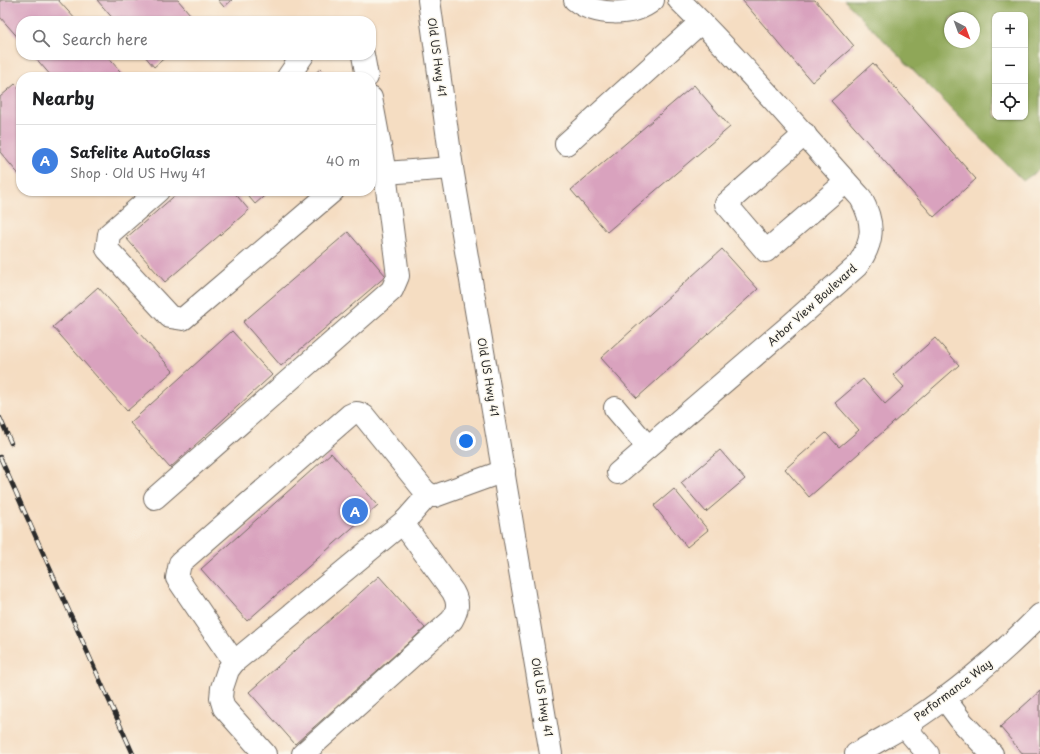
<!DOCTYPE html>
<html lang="en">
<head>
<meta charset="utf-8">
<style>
  :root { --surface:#fff; --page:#f6f6f6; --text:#202124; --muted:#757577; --line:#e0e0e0; --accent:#1f6fb2 }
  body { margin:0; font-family:"Playpen Sans",sans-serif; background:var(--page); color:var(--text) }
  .controls { position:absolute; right:12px; top:12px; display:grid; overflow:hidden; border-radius:8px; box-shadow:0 1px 3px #0004 }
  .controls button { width:36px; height:36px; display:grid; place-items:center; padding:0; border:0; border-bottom:1px solid var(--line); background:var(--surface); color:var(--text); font:20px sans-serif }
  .compass { position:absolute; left:944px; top:12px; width:36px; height:36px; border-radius:50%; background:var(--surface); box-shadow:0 1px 3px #0004; rotate:139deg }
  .you { position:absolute; left:466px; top:441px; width:14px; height:14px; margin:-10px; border:3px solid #fff; border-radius:50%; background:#1a73e8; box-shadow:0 0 0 6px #1a73e833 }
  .badge { display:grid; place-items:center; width:26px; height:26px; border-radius:50%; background:var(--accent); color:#fff; font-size:13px; font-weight:700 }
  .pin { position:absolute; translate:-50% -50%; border:2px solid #fff; box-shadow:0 1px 4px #0006 }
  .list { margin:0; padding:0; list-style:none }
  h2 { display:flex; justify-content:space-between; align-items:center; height:52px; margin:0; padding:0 16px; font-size:17px }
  h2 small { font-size:13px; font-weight:400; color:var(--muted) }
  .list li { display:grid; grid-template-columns:26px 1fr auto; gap:12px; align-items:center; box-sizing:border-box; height:72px; padding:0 16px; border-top:1px solid var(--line) }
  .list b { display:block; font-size:15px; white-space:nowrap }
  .list p { margin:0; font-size:13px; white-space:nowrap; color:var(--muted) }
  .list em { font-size:13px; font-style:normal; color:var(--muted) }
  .icon { flex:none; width:22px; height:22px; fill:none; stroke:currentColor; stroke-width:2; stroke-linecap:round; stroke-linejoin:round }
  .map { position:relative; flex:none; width:1040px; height:754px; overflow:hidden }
  .search { position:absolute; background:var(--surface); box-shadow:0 1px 3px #0004; left:16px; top:16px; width:360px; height:44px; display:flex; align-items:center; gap:10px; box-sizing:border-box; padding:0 14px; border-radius:16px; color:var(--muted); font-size:15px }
  .panel { position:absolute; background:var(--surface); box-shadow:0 1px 3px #0004; left:16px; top:72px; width:360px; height:124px; border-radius:16px }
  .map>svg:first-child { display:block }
  .forest { fill:#8fa759; stroke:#5d6942; fill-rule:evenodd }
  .building { fill:#d9a2be }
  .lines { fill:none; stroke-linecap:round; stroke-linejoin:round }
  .minor-casing { stroke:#726960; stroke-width:24 }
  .minor { stroke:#fff; stroke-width:22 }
  .rail-casing { stroke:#2b2b2b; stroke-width:4.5 }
  .rail { stroke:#fbf7ec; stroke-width:3; stroke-dasharray:9; stroke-linecap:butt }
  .labels { text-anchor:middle; stroke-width:3; stroke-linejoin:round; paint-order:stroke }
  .street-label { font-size:11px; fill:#2b2b2b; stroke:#fbf7ec }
</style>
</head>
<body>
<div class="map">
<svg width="1040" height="754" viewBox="0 0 1040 754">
  <rect width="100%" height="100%" fill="#fbf7ec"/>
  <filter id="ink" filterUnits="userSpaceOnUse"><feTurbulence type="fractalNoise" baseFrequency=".025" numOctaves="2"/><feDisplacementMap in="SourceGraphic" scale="8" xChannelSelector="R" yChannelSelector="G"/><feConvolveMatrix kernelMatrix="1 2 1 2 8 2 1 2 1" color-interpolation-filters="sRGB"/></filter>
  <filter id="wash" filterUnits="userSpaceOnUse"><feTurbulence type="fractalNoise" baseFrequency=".012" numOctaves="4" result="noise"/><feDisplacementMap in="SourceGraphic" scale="16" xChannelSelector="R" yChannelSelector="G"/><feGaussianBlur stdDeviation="0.9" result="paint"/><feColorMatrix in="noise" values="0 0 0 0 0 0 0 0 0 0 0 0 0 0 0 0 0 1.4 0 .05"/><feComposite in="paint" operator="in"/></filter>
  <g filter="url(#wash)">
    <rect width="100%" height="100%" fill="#f5ddc2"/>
    <path class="forest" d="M844 0H1040V169L1023 181ZM995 15H1025V117H995ZM950 18H974V42H950Z"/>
    <g id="blocks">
      <g class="building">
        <polygon points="0,0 58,0 77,21 21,21 21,41 0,17"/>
        <polygon points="97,0 178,0 196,21 115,21"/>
        <polygon points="218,0 232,0 224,7"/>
        <polygon points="742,0 815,0 854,46 812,82"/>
        <polygon points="33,55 106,55 125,77 52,77"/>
        <polygon points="144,55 168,55 154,67"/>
        <polygon points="873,63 976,179 934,217 831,101"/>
        <polygon points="321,68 329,77 311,77"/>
        <polygon points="15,84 21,90 21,177 0,152 0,97"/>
        <polygon points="694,85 730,127 607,232 571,190"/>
        <polygon points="180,191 233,191 249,210 165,282 126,238"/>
        <polygon points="244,191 270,191 255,204"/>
        <polygon points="348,232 386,276 281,366 243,322"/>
        <polygon points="722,249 758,289 637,398 601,358"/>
        <polygon points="98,287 173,371 127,411 53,327"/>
        <polygon points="232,331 272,375 170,468 130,423"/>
        <polygon points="935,338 959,365 809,497 785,469 826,433 839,447 859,430 835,403 863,379 885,404 904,387 893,375"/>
        <polygon points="720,450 745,479 706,512 681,483"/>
        <polygon points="331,453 378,505 247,621 201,569"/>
        <polygon points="674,489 708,530 687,547 654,506"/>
        <polygon points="379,576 425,628 295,744 249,692"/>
        <polygon points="1040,691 1040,754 1023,754 1000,727"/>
      </g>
    </g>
  </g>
  <g filter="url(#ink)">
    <use href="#blocks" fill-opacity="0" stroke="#726960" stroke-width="1"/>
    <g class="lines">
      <g class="minor-casing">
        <g id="minor">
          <polyline points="429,0 452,168 551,754"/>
          <path d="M575 0C595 16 633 17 653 0"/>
          <polyline points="363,55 367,77"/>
          <polyline points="288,77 303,55"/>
          <polyline points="805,134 726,204 766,251 846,182"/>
          <polyline points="566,144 701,22"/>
          <polyline points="371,176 385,173 452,168"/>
          <polyline points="158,191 109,234 107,249 170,317 183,319 333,191"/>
          <polyline points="615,408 648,447"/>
          <path d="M618 473 788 327 857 266C874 242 875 224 861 198 801 132 743 63 679 0"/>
          <polyline points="155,498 392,290 398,276 385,173 371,98"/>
          <polyline points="234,662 406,520"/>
          <polyline points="944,698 962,722 992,754"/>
          <polyline points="904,726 928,754"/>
          <path d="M265 754 224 708 221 698 222 688 228 670 234 662 177 578 180 563 350 415C355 412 358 412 364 416L424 490 429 494 435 496 504 471"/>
          <path d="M303 754 452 620C458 609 459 603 453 592L407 529 406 520 429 494"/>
          <path d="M856 754C874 743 893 733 911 722 958 691 1001 655 1040 615"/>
        </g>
      </g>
      <use href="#minor" class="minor"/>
      <g class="rail-casing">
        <g id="rail">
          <polyline points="0,418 11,443"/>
          <polyline points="0,457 133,754"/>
        </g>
      </g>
      <use href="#rail" class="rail"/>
    </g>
  </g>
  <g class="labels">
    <g class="street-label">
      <text transform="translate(437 57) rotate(82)" y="4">Old US Hwy 41</text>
      <text transform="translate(812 305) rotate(-42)" y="4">Arbor View Boulevard</text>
      <text transform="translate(488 377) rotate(80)" y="4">Old US Hwy 41</text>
      <text transform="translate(953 690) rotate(-37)" y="4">Performance Way</text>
      <text transform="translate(542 697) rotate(80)" y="4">Old US Hwy 41</text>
    </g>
  </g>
</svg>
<div class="controls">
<button>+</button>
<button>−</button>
<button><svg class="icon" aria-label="locate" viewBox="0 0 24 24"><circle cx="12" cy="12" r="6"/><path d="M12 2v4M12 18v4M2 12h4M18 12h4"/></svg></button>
</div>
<svg class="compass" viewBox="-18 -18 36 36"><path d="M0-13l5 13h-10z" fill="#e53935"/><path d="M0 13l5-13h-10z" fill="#757577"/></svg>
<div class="you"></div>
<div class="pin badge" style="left:355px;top:511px;background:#3f7fe0">A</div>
<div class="search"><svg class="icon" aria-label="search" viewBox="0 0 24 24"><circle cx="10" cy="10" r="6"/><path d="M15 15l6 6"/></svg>Search here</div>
<section class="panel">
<h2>Nearby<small></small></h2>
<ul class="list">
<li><span class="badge" style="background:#3f7fe0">A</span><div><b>Safelite AutoGlass</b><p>Shop · Old US Hwy 41</p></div><em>40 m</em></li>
</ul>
</section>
</div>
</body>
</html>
